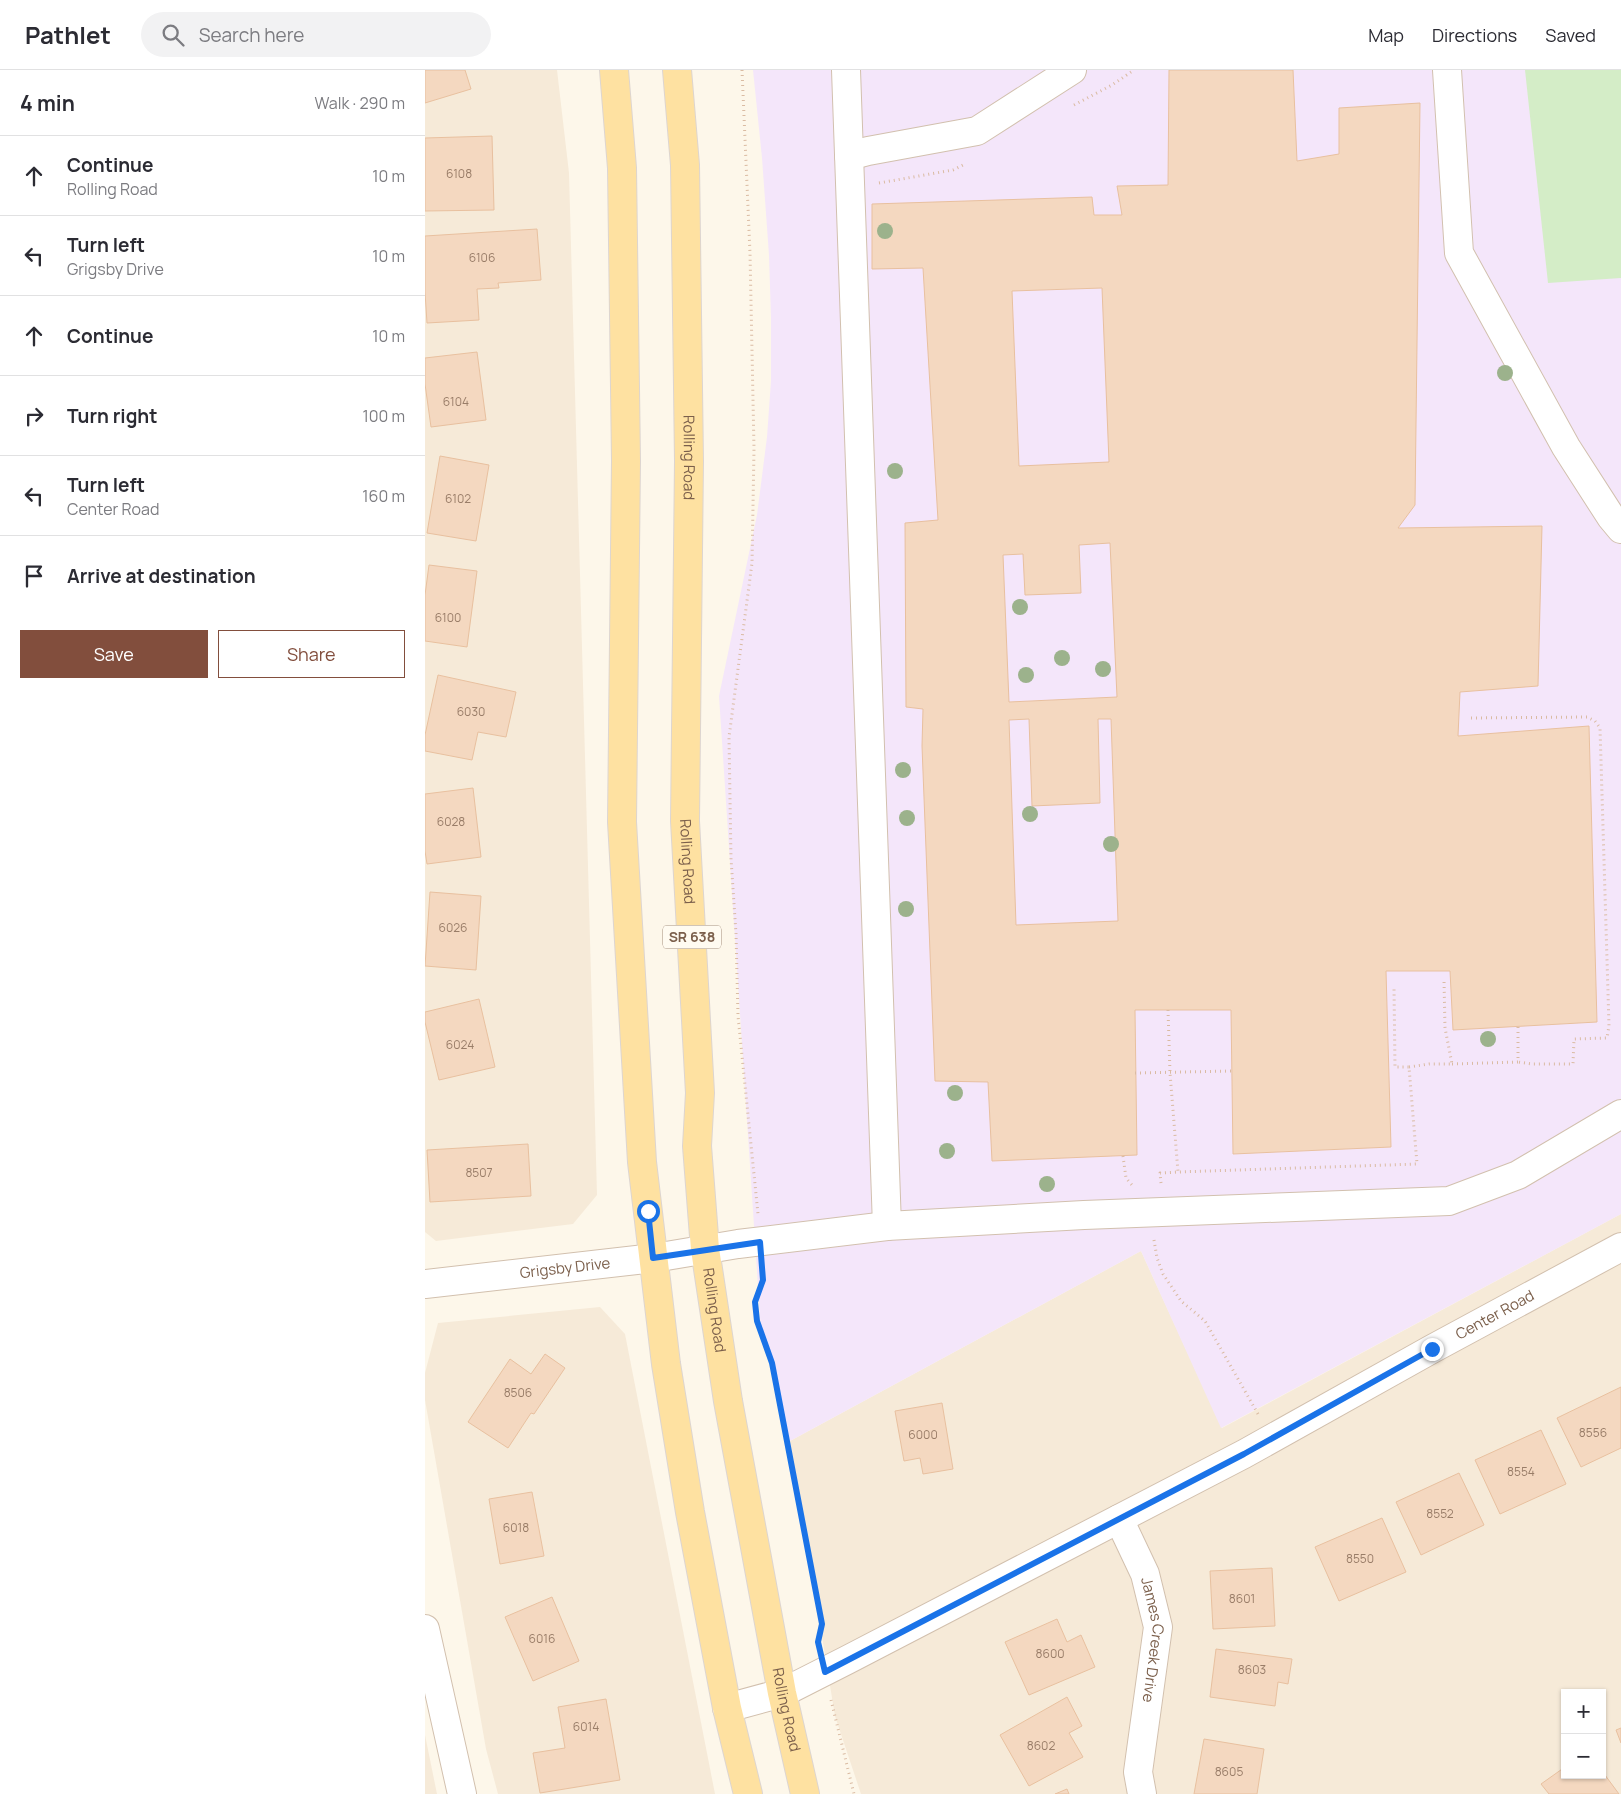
<!DOCTYPE html>
<html lang="en">
<head>
<meta charset="utf-8">
<style>
  :root { --surface:#fff; --page:#f2f2f3; --text:#2b2b33; --muted:#7c7c81; --line:#e1e1e2; --accent:#824e3d }
  body { margin:0; font-family:Manrope,sans-serif; background:var(--page); color:var(--text) }
  .controls { position:absolute; right:15px; bottom:15px; display:grid; overflow:hidden; border-radius:0px; box-shadow:0 1px 4px #0004 }
  .controls button { width:45px; height:45px; display:grid; place-items:center; padding:0; border:0; border-bottom:1px solid var(--line); background:var(--surface); color:var(--text); font:25px sans-serif }
  .stop { position:absolute; width:15px; height:15px; margin:-11px; border:4px solid #1a73e8; border-radius:50%; background:#fff }
  .stop.end { background:#1a73e8; border-color:#fff; box-shadow:0 1px 5px #0008 }
  .list { margin:0; padding:0; list-style:none }
  h2 { display:flex; justify-content:space-between; align-items:center; height:65px; margin:0; padding:0 20px; font-size:21px }
  h2 small { font-size:16px; font-weight:400; color:var(--muted) }
  .list li { display:grid; grid-template-columns:32px 1fr auto; gap:15px; align-items:center; box-sizing:border-box; height:80px; padding:0 20px; border-top:1px solid var(--line) }
  .list b { display:block; font-size:19px; white-space:nowrap }
  .list p { margin:0; font-size:16px; white-space:nowrap; color:var(--muted) }
  .list em { font-size:16px; font-style:normal; color:var(--muted) }
  .actions { display:flex; gap:10px; padding:15px 20px }
  .actions a { flex:1; padding:11px 0; border:1px solid var(--accent); border-radius:0px; text-align:center; font-size:18px; color:var(--accent) }
  .actions .main { background:var(--accent); color:#fff }
  .icon { flex:none; width:28px; height:28px; fill:none; stroke:currentColor; stroke-width:2; stroke-linecap:round; stroke-linejoin:round }
  .map { position:relative; flex:none; width:1196px; height:1724px; overflow:hidden }
  header { display:flex; align-items:center; gap:30px; box-sizing:border-box; height:70px; padding:0 25px; background:var(--surface); border-bottom:1px solid var(--line) }
  header strong { font-size:24px }
  nav { display:flex; gap:28px; margin-inline-start:auto; font-size:18px }
  .search { width:350px; height:45px; background:var(--page); display:flex; align-items:center; gap:12px; box-sizing:border-box; padding:0 18px; border-radius:28px; color:var(--muted); font-size:19px }
  main { display:flex }
  aside { flex:1; background:var(--surface) }
  .map>svg:first-child { display:block }
  .residential { fill:#f6ead8; fill-rule:evenodd }
  .education { fill:#f4e6fa }
  .green { fill:#d4edc7 }
  .building { fill:#f4d8c0; stroke:#e8c09f; fill-rule:evenodd }
  .lines { fill:none; stroke-linecap:round; stroke-linejoin:round }
  .minor-casing { stroke:#d2c0ae; stroke-width:30 }
  .major-casing { stroke:#ddd5d0; stroke-width:30 }
  .path { stroke:#dabba2; stroke-width:3; stroke-dasharray:1 4; stroke-linecap:butt }
  .minor { stroke:#fff; stroke-width:28 }
  .major { stroke:#fee1a1; stroke-width:28 }
  .tree { fill:#9cb28c }
  .route { stroke:#1a73e8; stroke-width:6 }
  .labels { text-anchor:middle; stroke-width:4; stroke-linejoin:round; paint-order:stroke }
  .number-label { font-size:12px; fill:#997d68 }
  .shield { fill:#fffbf1; stroke:#a38e7d; stroke-width:1 }
  .shield-label { font-size:14px; font-weight:bold; fill:#7b5f4b }
  .street-label { font-size:15px; fill:#7b5f4b; stroke:#fffbf1 }
</style>
</head>
<body>
<header>
<strong>Pathlet</strong>
<div class="search"><svg class="icon" aria-label="search" viewBox="0 0 24 24"><circle cx="10" cy="10" r="6"/><path d="M15 15l6 6"/></svg>Search here</div>
<nav><a>Map</a><a>Directions</a><a>Saved</a></nav>
</header>
<main>
<aside>
<h2>4 min<small>Walk · 290 m</small></h2>
<ul class="list">
<li><svg class="icon" aria-label="ahead" viewBox="0 0 24 24"><path d="M12 20V5M6 11l6-6 6 6"/></svg><div><b>Continue</b><p>Rolling Road</p></div><em>10 m</em></li>
<li><svg class="icon" aria-label="left" viewBox="0 0 24 24"><path d="M17 20v-9H6M10 6l-5 5 5 5"/></svg><div><b>Turn left</b><p>Grigsby Drive</p></div><em>10 m</em></li>
<li><svg class="icon" aria-label="ahead" viewBox="0 0 24 24"><path d="M12 20V5M6 11l6-6 6 6"/></svg><div><b>Continue</b></div><em>10 m</em></li>
<li><svg class="icon" aria-label="right" viewBox="0 0 24 24"><path d="M7 20v-9h11M14 6l5 5-5 5"/></svg><div><b>Turn right</b></div><em>100 m</em></li>
<li><svg class="icon" aria-label="left" viewBox="0 0 24 24"><path d="M17 20v-9H6M10 6l-5 5 5 5"/></svg><div><b>Turn left</b><p>Center Road</p></div><em>160 m</em></li>
<li><svg class="icon" aria-label="arrive" viewBox="0 0 24 24"><path d="M6 21V4h12l-3 4 3 4H6"/></svg><div><b>Arrive at destination</b></div></li>
</ul>
<div class="actions"><a class="main">Save</a><a>Share</a></div>
</aside>
<div class="map">
<svg width="1196" height="1724" viewBox="0 0 1196 1724">
  <rect width="100%" height="100%" fill="#fdf7ea"/>
  <g class="residential">
    <polygon points="0,0 132,0 144,103 172,1125 148,1154 11,1171 0,1162"/>
    <path d="M1196 1144V1724H436L410 1646 365 1371 716 1181 797 1358ZM1140 1623H1177V1705H1140Z"/>
    <polygon points="175,1237 200,1264 290,1724 73,1724 61,1679 0,1330 0,1303 13,1253"/>
    <polygon points="0,1665 12,1724 0,1724"/>
  </g>
  <polygon class="education" points="328,0 1196,0 1196,1144 796,1358 716,1181 365,1371 336,1262 294,626 332,445 342,367 346,311 346,248 344,185 337,88"/>
  <polygon class="green" points="1100,0 1196,0 1196,208 1123,213"/>
  <g class="building">
    <polygon points="0,0 40,0 46,19 0,33"/>
    <path d="M744 0H868L872 91 914 84V38L995 33 990 435 973 458 1117 456 1113 616 1035 622 1033 666 1164 656 1172 952 1028 960 1025 901H961L966 1077 808 1084 806 940H710L712 1085 567 1091 563 1012 510 1011 497 676 498 639 481 637 480 453 513 450 498 198 447 199V134L667 127 669 145H697L692 116 743 115ZM677 218 684 392 594 396 587 221ZM685 473 692 627 584 632 578 485 598 484 600 525 656 523 654 475ZM604 649 607 736 675 733 673 649H686L693 851 591 855 584 650Z"/>
    <polygon points="67,66 69,140 0,141 0,68"/>
    <polygon points="112,159 116,210 73,213 74,218 52,219 54,250 2,253 0,222 0,166"/>
    <polygon points="52,282 61,350 6,357 0,314 0,288"/>
    <polygon points="15,386 64,395 51,471 2,463"/>
    <polygon points="4,495 52,501 42,577 0,571 0,525"/>
    <polygon points="13,605 91,622 81,667 53,662 47,690 0,681 0,665"/>
    <polygon points="48,718 56,787 2,794 0,781 0,724"/>
    <polygon points="5,822 56,826 51,900 0,896"/>
    <polygon points="54,929 70,997 14,1010 0,952 0,942"/>
    <polygon points="103,1074 106,1126 5,1132 2,1080"/>
    <polygon points="120,1284 140,1298 109,1344 106,1343 83,1378 43,1352 85,1289 106,1304"/>
    <polygon points="1196,1317 1196,1378 1156,1397 1132,1348"/>
    <polygon points="517,1333 528,1399 498,1404 495,1388 479,1391 470,1341"/>
    <polygon points="1116,1360 1141,1414 1075,1444 1050,1390"/>
    <polygon points="1034,1403 1059,1455 996,1485 971,1432"/>
    <polygon points="107,1422 119,1486 75,1494 64,1429"/>
    <polygon points="957,1448 981,1502 914,1531 890,1477"/>
    <polygon points="847,1498 850,1556 788,1559 785,1501"/>
    <polygon points="127,1527 154,1591 108,1611 80,1547"/>
    <polygon points="632,1549 642,1572 656,1565 670,1597 604,1625 580,1572"/>
    <polygon points="791,1579 867,1589 863,1614 853,1612 850,1636 785,1627"/>
    <polygon points="642,1627 657,1656 644,1663 658,1687 604,1716 575,1665"/>
    <polygon points="181,1629 195,1710 115,1723 108,1683 140,1678 133,1637"/>
    <polygon points="1196,1658 1196,1673 1191,1660"/>
    <polygon points="779,1669 839,1679 832,1724 769,1724"/>
    <polygon points="1140,1697 1140,1705 1177,1705 1177,1701 1194,1724 1124,1724 1116,1714"/>
    <polygon points="642,1719 644,1724 630,1724"/>
  </g>
  <g class="lines">
    <g class="minor-casing">
      <g id="minor">
        <polyline points="421,0 462,1156"/>
        <polyline points="1022,0 1034,183 1141,377 1186,447 1196,459"/>
        <polyline points="424,86 443,81 552,61 647,0"/>
        <path id="s1" d="M0 1214 229 1188 313 1174 462 1156 659 1145 1024 1131 1093 1105 1196 1044"/>
        <path id="s2" d="M694 1449 720 1504 733 1557 713 1702 717 1724"/>
        <polyline points="0,1559 37,1724"/>
        <path id="s3" d="M302 1638 357 1623 422 1590 819 1384 1007 1279 1196 1177"/>
      </g>
    </g>
    <g class="major-casing">
      <g id="major">
        <polyline points="189,0 197,98 201,391 197,752 217,1092 241,1294 265,1442 302,1638 323,1724"/>
        <path id="s4" d="M252 0 260 95 264 391 260 751 275 1023 272 1076 280 1179 303 1331 357 1623 380 1724"/>
      </g>
    </g>
    <g class="path">
      <polyline points="317,0 325,183 329,379 327,493 304,667 306,789 311,864 313,946 333,1144"/>
      <polyline points="649,35 687,15 709,0"/>
      <polyline points="454,113 528,100 540,94"/>
      <polyline points="1046,648 1162,647 1170,651 1175,658 1184,956 1182,968 1149,969 1148,994 1107,994 1093,992"/>
      <polyline points="743,940 745,1003 753,1102"/>
      <polyline points="1027,994 1093,992 1093,956"/>
      <polyline points="984,997 1004,994 1027,994 1020,958 1019,910"/>
      <polyline points="710,1003 807,1001"/>
      <polyline points="698,1086 701,1108 707,1115"/>
      <polyline points="736,1113 735,1103 753,1102 992,1094 984,997 970,997 969,918"/>
      <polyline points="729,1170 732,1188 738,1204 756,1231 780,1251 833,1344"/>
      <polyline points="337,1198 338,1210 330,1232 333,1251 347,1293 397,1554 393,1573"/>
      <polyline points="406,1630 429,1724"/>
    </g>
    <use href="#minor" class="minor"/>
    <use href="#major" class="major"/>
  </g>
  <g class="tree">
    <circle cx="460" cy="161" r="8"/>
    <circle cx="1080" cy="303" r="8"/>
    <circle cx="470" cy="401" r="8"/>
    <circle cx="595" cy="537" r="8"/>
    <circle cx="637" cy="588" r="8"/>
    <circle cx="678" cy="599" r="8"/>
    <circle cx="601" cy="605" r="8"/>
    <circle cx="478" cy="700" r="8"/>
    <circle cx="605" cy="744" r="8"/>
    <circle cx="482" cy="748" r="8"/>
    <circle cx="686" cy="774" r="8"/>
    <circle cx="481" cy="839" r="8"/>
    <circle cx="1063" cy="969" r="8"/>
    <circle cx="530" cy="1023" r="8"/>
    <circle cx="522" cy="1081" r="8"/>
    <circle cx="622" cy="1114" r="8"/>
  </g>
  <g class="lines">
    <polyline class="route" points="223,1141 228,1188 335,1172 338,1210 330,1232 332,1251 347,1293 397,1554 393,1572 400,1602 819,1384 1007,1279"/>
  </g>
  <g class="labels">
    <g class="number-label">
      <text x="34" y="108">6108</text>
      <text x="57" y="192">6106</text>
      <text x="31" y="336">6104</text>
      <text x="33" y="433">6102</text>
      <text x="23" y="552">6100</text>
      <text x="46" y="646">6030</text>
      <text x="26" y="756">6028</text>
      <text x="28" y="862">6026</text>
      <text x="35" y="979">6024</text>
      <text x="54" y="1107">8507</text>
      <text x="93" y="1327">8506</text>
      <text x="1168" y="1367">8556</text>
      <text x="498" y="1369">6000</text>
      <text x="1096" y="1406">8554</text>
      <text x="1015" y="1448">8552</text>
      <text x="91" y="1462">6018</text>
      <text x="935" y="1493">8550</text>
      <text x="817" y="1533">8601</text>
      <text x="117" y="1573">6016</text>
      <text x="625" y="1588">8600</text>
      <text x="827" y="1604">8603</text>
      <text x="161" y="1661">6014</text>
      <text x="616" y="1680">8602</text>
      <text x="804" y="1706">8605</text>
    </g>
    <rect class="shield" x="238" y="855.5" width="58" height="23" rx="4"/>
    <g class="shield-label">
      <text x="267" y="872">SR 638</text>
    </g>
    <g class="street-label">
      <text dy="5" stroke="none"><textPath href="#s4" startOffset="388">Rolling Road</textPath></text>
      <text dy="5" stroke="none"><textPath href="#s4" startOffset="792">Rolling Road</textPath></text>
      <text dy="5" stroke="none"><textPath href="#s1" startOffset="141">Grigsby Drive</textPath></text>
      <text dy="5" stroke="none"><textPath href="#s4" startOffset="1242">Rolling Road</textPath></text>
      <text dy="5" stroke="none"><textPath href="#s3" startOffset="864">Center Road</textPath></text>
      <text dy="5" stroke="none"><textPath href="#s2" startOffset="128">James Creek Drive</textPath></text>
      <text dy="5" stroke="none"><textPath href="#s4" startOffset="1648">Rolling Road</textPath></text>
    </g>
  </g>
</svg>
<div class="controls">
<button>+</button>
<button>−</button>
</div>
<div class="stop" style="left:223px;top:1141px"></div>
<div class="stop end" style="left:1007px;top:1279px"></div>
</div>
</main>
</body>
</html>
